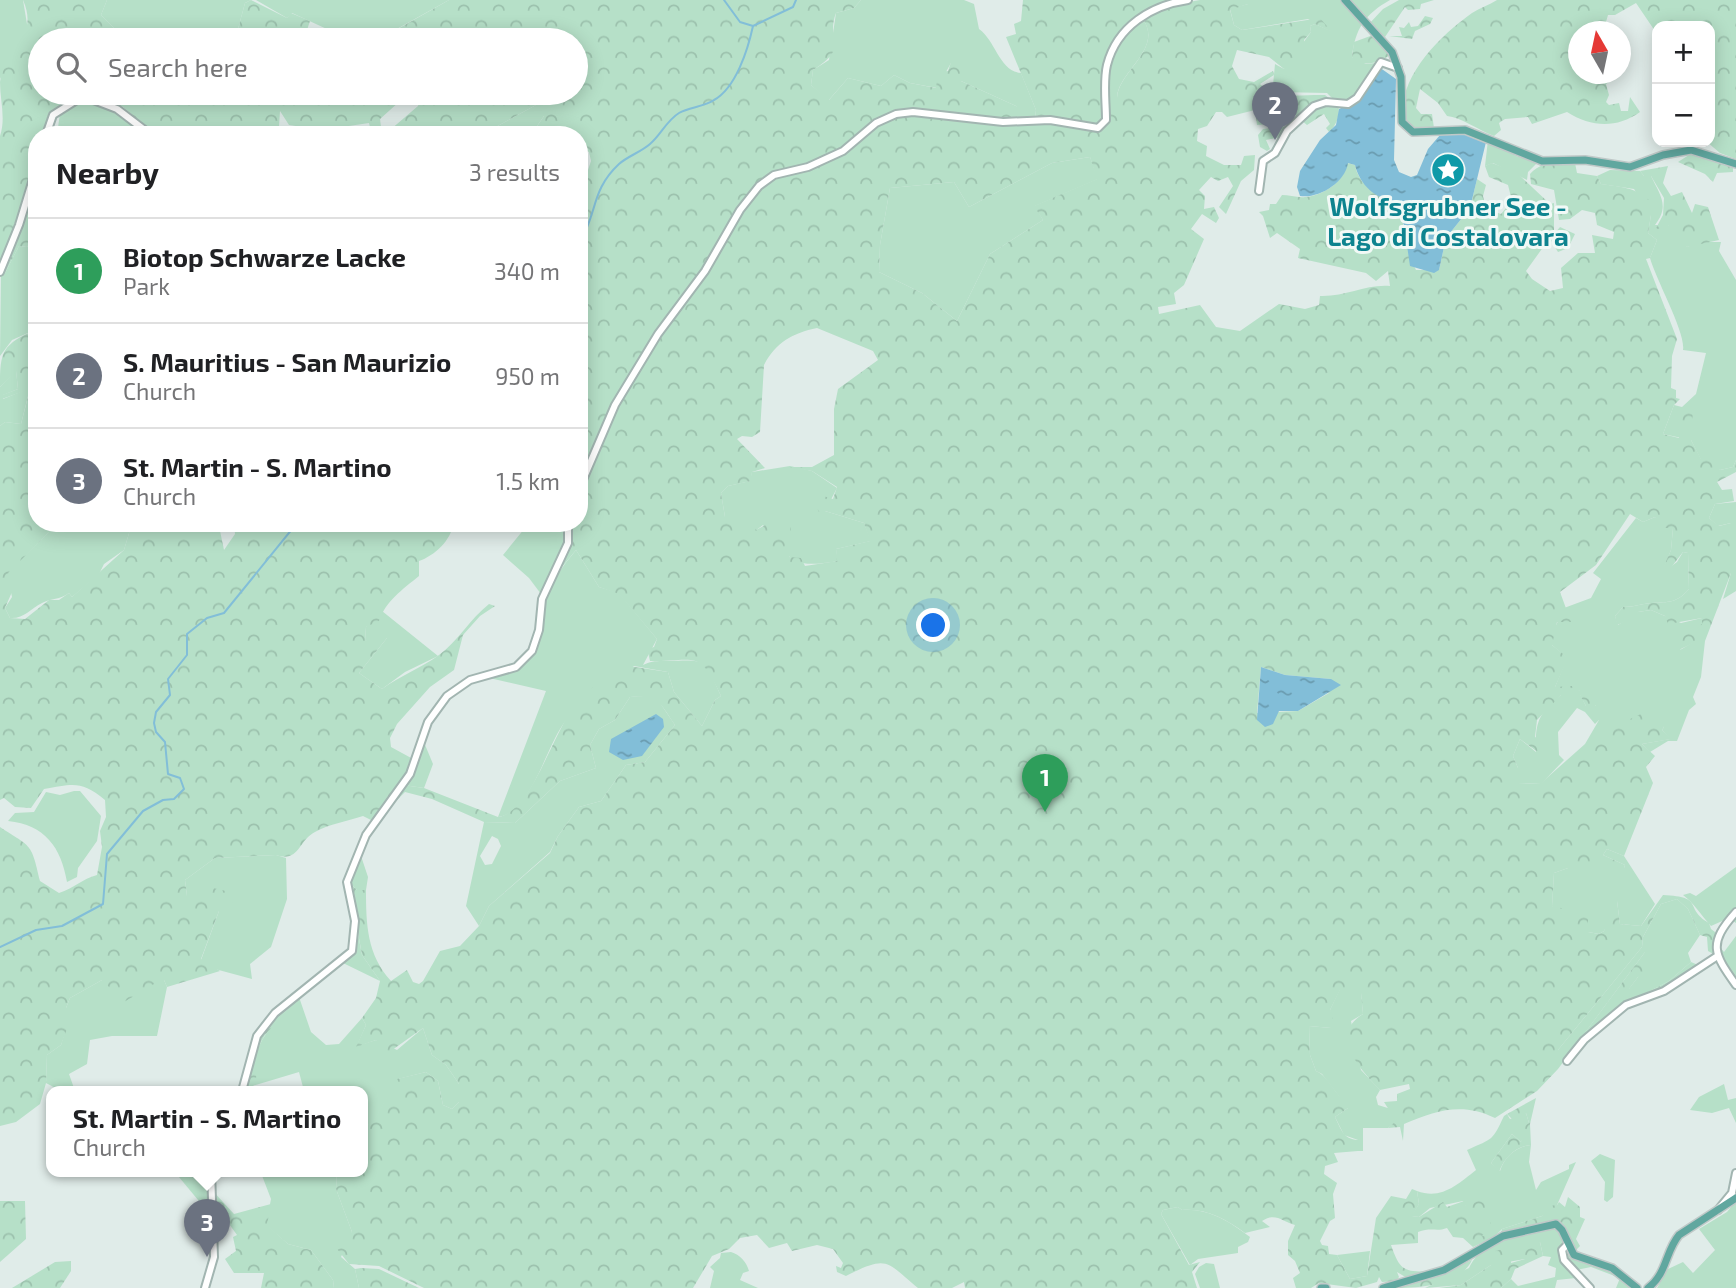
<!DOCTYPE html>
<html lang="en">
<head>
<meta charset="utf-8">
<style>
  :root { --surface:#fff; --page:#f2f2f2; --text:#202124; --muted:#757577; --line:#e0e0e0; --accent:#845436 }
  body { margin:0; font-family:"Exo 2",sans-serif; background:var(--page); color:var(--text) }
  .controls { position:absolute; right:21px; top:21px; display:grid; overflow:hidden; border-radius:14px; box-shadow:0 4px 18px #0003 }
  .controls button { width:63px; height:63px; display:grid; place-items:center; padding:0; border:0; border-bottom:2px solid var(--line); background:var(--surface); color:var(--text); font:35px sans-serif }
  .compass { position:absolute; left:1568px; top:21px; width:63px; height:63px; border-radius:50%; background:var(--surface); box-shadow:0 4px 18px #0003; rotate:351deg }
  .you { position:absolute; left:934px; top:626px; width:24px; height:24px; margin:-18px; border:5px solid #fff; border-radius:50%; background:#1a73e8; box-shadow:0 0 0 10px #1a73e833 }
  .badge { display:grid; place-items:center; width:46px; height:46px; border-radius:50%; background:var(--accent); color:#fff; font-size:23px; font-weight:700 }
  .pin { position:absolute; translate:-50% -58px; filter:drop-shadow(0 2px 4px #0008) }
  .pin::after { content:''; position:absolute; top:37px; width:24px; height:21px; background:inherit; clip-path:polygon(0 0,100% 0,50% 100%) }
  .popup { position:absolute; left:46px; top:1086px; width:322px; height:91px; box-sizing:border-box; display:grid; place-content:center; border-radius:14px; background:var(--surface); filter:drop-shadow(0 2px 5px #0005); font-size:23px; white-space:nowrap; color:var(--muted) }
  .popup b { font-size:26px; color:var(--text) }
  .popup::after { content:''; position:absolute; left:50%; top:100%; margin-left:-14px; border:14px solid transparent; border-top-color:var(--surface) }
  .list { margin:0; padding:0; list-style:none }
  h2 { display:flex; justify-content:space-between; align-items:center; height:91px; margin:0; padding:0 28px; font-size:30px }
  h2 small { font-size:23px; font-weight:400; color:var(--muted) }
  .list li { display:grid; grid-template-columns:46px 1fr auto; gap:21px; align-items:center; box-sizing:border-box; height:105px; padding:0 28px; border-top:2px solid var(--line) }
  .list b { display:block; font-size:26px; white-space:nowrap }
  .list p { margin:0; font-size:23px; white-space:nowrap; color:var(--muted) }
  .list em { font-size:23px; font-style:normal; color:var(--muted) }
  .icon { flex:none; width:38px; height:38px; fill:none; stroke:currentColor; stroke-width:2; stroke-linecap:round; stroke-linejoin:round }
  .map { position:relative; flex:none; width:1736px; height:1288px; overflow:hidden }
  .search { position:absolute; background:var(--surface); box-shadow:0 4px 18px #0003; left:28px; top:28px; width:560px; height:77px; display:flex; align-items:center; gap:18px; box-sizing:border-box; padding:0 24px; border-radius:38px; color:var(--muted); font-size:26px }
  .panel { position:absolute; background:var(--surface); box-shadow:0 4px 18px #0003; left:28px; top:126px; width:560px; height:406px; border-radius:28px }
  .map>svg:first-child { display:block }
  .grass { fill:#b6e0c8; fill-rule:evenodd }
  .forest { fill:url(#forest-crowns); fill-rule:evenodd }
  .water { fill:url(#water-ripples) }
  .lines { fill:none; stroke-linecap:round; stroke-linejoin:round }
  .stream { stroke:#82bed8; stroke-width:2 }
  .minor-casing { stroke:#a2b5b1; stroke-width:10 }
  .major-casing { stroke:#c0c9c8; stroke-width:10 }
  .minor { stroke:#fff; stroke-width:6 }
  .major { stroke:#60a79f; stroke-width:7 }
  .labels { text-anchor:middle; stroke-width:6; stroke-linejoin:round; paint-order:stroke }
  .culture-label { font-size:26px; font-weight:bold; fill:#0d838f; stroke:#f1f9f6 }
</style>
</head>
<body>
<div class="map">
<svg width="1736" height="1288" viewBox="0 0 1736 1288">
  <defs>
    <pattern id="forest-crowns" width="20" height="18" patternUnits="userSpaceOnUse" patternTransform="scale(1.75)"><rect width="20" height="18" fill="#b6e0c8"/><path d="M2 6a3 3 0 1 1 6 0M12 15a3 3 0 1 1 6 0" fill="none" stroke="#9cc1ad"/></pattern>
    <pattern id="water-ripples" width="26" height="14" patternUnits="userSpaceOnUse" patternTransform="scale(1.75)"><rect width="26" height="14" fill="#82bed8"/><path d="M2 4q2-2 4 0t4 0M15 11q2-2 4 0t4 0" fill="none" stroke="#6a9cb0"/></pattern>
  </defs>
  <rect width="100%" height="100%" fill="#e0ece9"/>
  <g class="grass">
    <polygon points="0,0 23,0 28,30 0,79"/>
    <polygon points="107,0 251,0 245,3 235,40 126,40 101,15"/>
    <polygon points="256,0 449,0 377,40 336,40 329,30 292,13 287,18"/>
    <path d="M861 0H964L974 4 979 29C996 41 999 71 1021 73L1036 110 1035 119H1024L1016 106 961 81 951 63 937 88 910 83 894 75 881 86 848 78 828 101 811 85 813 70 829 60 836 13 854 8Z"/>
    <path d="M1248 0H1390C1365 14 1355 29 1352 57L1366 64 1376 63 1367 82 1350 102H1336L1327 93 1278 92 1273 85 1275 64 1284 69 1311 32 1310 26 1315 24 1331 31 1308 19 1242 30 1234 25 1230 9 1248 4Z"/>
    <path d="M1142 18C1165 48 1118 71 1117 98H1108C1105 66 1115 39 1142 18Z"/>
    <polygon points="81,98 107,105 149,135 94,135 92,127 87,127 86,135 57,135 60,113"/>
    <polygon points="536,105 544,105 544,116 531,135 481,135"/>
    <polygon points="1488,140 1516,156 1538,162 1528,172 1527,180 1493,163 1485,166"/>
    <polygon points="1090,157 1098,179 1035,206 1043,220 990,254 957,321 922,293 879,272 880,245 890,188 954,182 969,207 1052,163"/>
    <path d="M1610 170 1640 171 1644 176H1651C1660 195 1670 206 1655 225H1668L1687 247 1700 242H1721L1719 251 1736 280V460L1733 467 1720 470 1701 460 1691 440 1663 434 1674 405 1682 407 1696 394 1706 353 1683 350C1686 333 1656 280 1650 258L1657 240 1648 233 1651 215 1634 189 1601 184 1597 176Z"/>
    <polygon points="37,232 37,329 12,340 0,356 1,274 5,273 19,246 27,247"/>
    <polygon points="16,370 18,389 3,395 3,399 30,388 21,424 5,422 0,426 0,387"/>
    <path d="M790 466 812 471 837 488 825 511 864 523 871 541 836 549 838 561C790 569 792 561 763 525L755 531 725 517 721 493 728 486 750 481 752 472Z"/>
    <polygon points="1736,502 1736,591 1723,599 1731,573 1731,523 1718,526 1709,518 1715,504"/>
    <path d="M1655 517 1673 528 1671 550 1662 573 1677 562 1683 552 1688 553 1689 589C1677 603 1669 602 1652 603 1644 603 1635 607 1623 607L1615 616 1618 625 1638 612 1651 610 1681 623 1702 618 1703 624 1680 650 1697 640 1705 641 1701 677 1693 697 1696 704 1689 710 1677 741H1668L1650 752 1642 744 1670 739 1662 730 1664 727 1628 720H1599L1595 724 1585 712 1577 708 1558 732 1559 755 1564 760 1541 784 1518 783V768L1513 756 1520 739 1536 752C1535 722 1538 714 1561 695L1580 694 1586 706H1596L1580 691 1555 687 1567 658 1552 645V634L1564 608 1591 598 1601 579 1593 573 1636 518 1643 522Z"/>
    <path d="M80 523H132L124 550 104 564 99 574 72 597 69 593C60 600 51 598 42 603 30 609 24 619 10 618L5 608 12 597 7 573 52 529 78 527Z"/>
    <polygon points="529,523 566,523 567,538 541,594 529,578 503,555"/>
    <path d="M576 550 599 587 619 593 657 639 643 665C652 660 660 661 670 661 709 659 705 661 721 696L715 700 702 726 674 692 668 672 634 666C616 680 573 708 562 726 545 751 530 813 498 817L546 691 485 677C544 666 529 646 544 600 550 582 564 565 576 550Z"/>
    <polygon points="382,611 438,656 405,672 382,689 359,673 387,638 365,641 366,627"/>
    <path d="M646 696 658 700 675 725 645 762 626 765 601 801 579 807 558 836 550 852 489 906 479 926 466 906 484 822 515 823 560 781 596 768 590 745 599 729 615 720 630 697ZM492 836 498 839 501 846 492 864 485 865 480 856Z"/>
    <polygon points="423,740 433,764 424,788 403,785 413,774"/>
    <path d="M74 791H80L101 816 97 841 78 868 77 877 67 882C61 847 45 825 8 821L15 813 34 812 46 792 60 795Z"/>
    <polygon points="1607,849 1624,856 1655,904 1641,926 1620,924 1617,901 1604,931 1599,934 1588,932 1552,906 1554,873 1568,868 1624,868 1625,865 1603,855"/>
    <polygon points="360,853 368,877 366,890 357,890 349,882"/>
    <polygon points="276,855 286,858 287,899 271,947 250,964 252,979 215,969 201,960 219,911 187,896 185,880 215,858"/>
    <path d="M1736 867V923L1729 918 1711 926C1701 915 1694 903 1683 895L1690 893 1696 896Z"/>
    <polygon points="1677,899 1688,909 1700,935 1688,953 1691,962 1669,981 1637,998 1628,990 1638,977 1645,952 1558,1069 1558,1050 1642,947 1643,937 1661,904"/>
    <polygon points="358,934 362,955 380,981 343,963 353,954"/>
    <polygon points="1736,936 1736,981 1722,963 1719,946 1724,952"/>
    <polygon points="102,980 164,980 167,987 157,1036 112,1036 90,1040 87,1064 69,1074 75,1091 61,1091 46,1083 47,1055 61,1045 65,1032 66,1008 70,998"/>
    <polygon points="1340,989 1361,992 1363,1014 1351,1021 1361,1070 1380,1090 1376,1097 1378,1105 1391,1109 1397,1121 1388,1128 1363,1128 1363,1151 1358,1151 1358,1140 1344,1135 1335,1117 1348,1108 1322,1074 1316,1071 1310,1055 1309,1026 1331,1028 1330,1010"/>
    <path d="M299 997 311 1032 326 1045 339 1044 362 1018 366 1025 357 1046 376 1040 397 1050 423 1028 432 1055 446 1065 459 1084V1102L452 1109 443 1105 438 1081 426 1072 398 1079 374 1121 363 1129V1091H304L299 1072 252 1086C259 1076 253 1061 258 1049 266 1028 285 1014 299 997Z"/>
    <polygon points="1724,1084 1728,1100 1736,1098 1736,1123 1729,1108 1712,1113 1690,1110 1699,1097"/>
    <path d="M1526 1113 1529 1123 1521 1142 1512 1134 1491 1163 1500 1171C1504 1157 1517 1146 1531 1145L1529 1162 1536 1190 1541 1182 1569 1169V1165L1576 1162 1557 1205 1542 1216 1502 1229 1494 1237H1481L1463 1201 1430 1208 1419 1217 1411 1216 1419 1204 1417 1191C1441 1200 1457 1185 1476 1170L1467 1150C1494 1138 1492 1141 1504 1116L1507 1114 1510 1119Z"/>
    <polygon points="1600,1154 1615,1160 1613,1197 1607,1202 1604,1200 1605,1182 1591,1161"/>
    <polygon points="174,1171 210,1171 208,1212"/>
    <polygon points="266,1171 337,1171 336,1189 352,1232 341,1257 355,1269 359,1288 334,1288 333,1280 311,1250 288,1244 266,1225 271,1199 261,1173"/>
    <polygon points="1736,1201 1736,1288 1657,1288 1668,1269 1683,1262 1693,1273 1715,1250 1699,1229 1727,1212"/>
    <path d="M1178 1207 1182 1210C1208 1208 1229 1221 1250 1237L1248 1242 1238 1247V1253L1198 1259 1190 1265 1161 1214 1163 1210Z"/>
    <path d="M1553 1228C1564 1233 1561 1247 1570 1256 1580 1265 1596 1264 1608 1270 1617 1274 1624 1281 1631 1288H1616L1620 1278 1591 1267 1576 1270V1278L1557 1280 1555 1288H1501L1511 1279 1518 1286 1555 1277 1556 1268 1548 1265 1551 1257 1543 1256 1540 1242 1525 1259 1491 1265 1461 1285 1425 1288 1469 1268C1483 1238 1523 1234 1553 1228Z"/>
    <polygon points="1370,1251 1367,1276 1350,1279 1337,1255"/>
    <path d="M731 1252C740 1255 746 1261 749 1271L743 1273 740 1280 758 1288H710L714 1271 710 1267 720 1258 721 1253Z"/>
    <polygon points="1206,1263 1214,1264 1220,1288 1200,1288 1195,1274 1199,1267"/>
  </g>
  <g class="forest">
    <path d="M23 0H107L101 15 126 40H40V93H78L49 113 44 135H37C37 179 18 226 0 267V136C6 118 0 101 0 82 4 51 40 38 23 0Z"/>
    <polygon points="251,0 287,18 291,13 310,21 305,36 310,40 235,40 245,3"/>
    <path d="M449 0H861L854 8 836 13C825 42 851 46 813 70L811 85 829 100 848 78 881 86 894 75 910 83 936 88 938 72 948 71 951 62 964 73 961 81 1016 106 1024 114V119L1003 121 895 113 842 151 807 166 774 174 758 185 657 334 614 406 588 464 579 442V170L587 173 591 161 589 152 579 147V135H531L544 116V105H536L481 135H389L390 130 418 106 422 93H576V40H378Z"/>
    <path d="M1023 0H1179C1148 4 1118 31 1107 60 1102 77 1105 103 1105 120L1098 127 1035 119 1036 110 1006 37 1016 34 1014 24 1021 21Z"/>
    <path d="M1200 0H1248V4L1230 10 1234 25 1242 30 1320 18 1332 32 1315 24 1310 26 1311 32 1304 40 1307 60 1284 69 1269 57 1237 50 1232 66 1239 79 1254 82 1273 71 1274 75 1260 84C1278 101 1302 94 1325 95L1334 102 1307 110 1297 117 1293 112 1280 114V123L1257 125 1255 110 1227 117 1222 112H1216L1207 126 1198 129 1197 141 1207 146 1206 156 1224 165H1241L1244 156 1255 155 1254 170 1241 181 1226 214 1219 207 1233 186 1228 177 1218 181 1211 177 1199 190 1205 196 1204 209 1214 207 1219 218 1216 223 1202 214 1191 229 1204 239 1184 285 1174 293 1176 304 1158 307 1159 314 1200 305 1216 327 1240 331 1279 304 1305 309 1319 305 1320 296C1345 297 1366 284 1390 286L1388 271 1376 281 1366 273 1298 258 1300 249 1277 233 1270 238 1263 216 1259 212 1269 210 1270 204H1276L1282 195C1289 195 1298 198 1305 197 1323 196 1345 181 1347 163L1355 165C1358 183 1377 199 1395 201 1407 224 1404 247 1416 270H1439L1446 238 1470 208 1477 179 1486 185 1483 196 1486 209 1501 214 1512 201 1508 185 1489 177 1485 166 1492 163 1516 172 1550 204 1554 203V232L1526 271 1532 279 1550 291 1563 288 1561 268 1578 253H1595L1592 235 1613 239 1614 232 1597 225 1595 213 1582 210 1570 219 1559 220 1554 190 1531 184 1530 174C1542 160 1558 163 1575 163L1577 173 1597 176 1601 184C1624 187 1649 189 1657 214L1651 215 1648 233 1657 240 1650 258 1646 259 1677 339 1672 356 1671 388 1676 390V398L1680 399 1674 405 1663 434 1679 438 1681 419 1688 408 1693 409 1691 440 1701 459 1710 458 1720 470 1733 467 1736 460V472L1717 482 1722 490 1732 489 1734 501 1715 504 1709 518 1719 526 1731 523V573L1705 641C1693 640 1685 650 1673 650L1686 634 1702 624V618L1668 624 1665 616 1651 610 1638 612 1637 617 1617 625 1615 616 1623 607C1635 607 1644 603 1652 603 1669 602 1677 603 1689 589L1688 553 1683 552 1666 574 1661 573 1671 550 1673 528H1665L1655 517 1643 522 1630 514 1596 565 1560 592 1571 622H1557L1552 645 1568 658 1555 687 1572 686 1580 691 1590 686 1596 707 1586 706 1580 695H1561L1537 720 1535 737 1546 742 1543 756 1520 739 1513 756 1518 768V783L1540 784 1585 744 1599 720H1628L1645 712 1664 727 1662 730 1671 739 1642 744 1655 756 1646 767 1653 783 1624 856 1607 849 1603 855 1625 865 1624 868H1568L1554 873 1552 906 1588 914V932L1599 934 1604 931 1612 899 1617 901 1620 924 1641 926 1663 895C1706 897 1683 908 1709 923L1711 929 1715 932V955L1708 951 1707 937 1700 935 1688 909 1677 899 1661 904 1643 937 1642 947 1558 1050V1069L1537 1091 1495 1118C1463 1102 1436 1110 1404 1124L1403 1141 1400 1127 1388 1128 1396 1121 1384 1102 1397 1101V1094L1410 1089 1409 1084 1380 1090C1361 1070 1328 1035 1363 1014L1361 993 1340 990 1330 1010 1333 1017 1331 1028 1309 1026 1310 1055 1316 1071C1330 1077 1334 1095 1348 1103V1108L1335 1117C1341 1129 1343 1139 1358 1140V1151L1334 1153 1338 1162 1325 1166 1324 1174 1337 1183 1333 1194 1335 1218 1330 1221 1320 1241 1322 1245 1328 1246 1329 1254 1337 1255 1350 1279 1367 1276 1376 1218 1391 1196 1406 1199 1412 1189 1417 1191 1419 1204 1412 1216 1419 1217 1443 1202 1447 1207 1464 1201 1466 1206 1483 1197 1491 1225 1482 1236 1494 1237 1473 1247 1463 1238 1453 1237 1447 1228C1437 1232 1431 1227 1418 1232V1243L1391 1245C1399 1268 1403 1273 1428 1271L1407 1278 1397 1272 1399 1277 1396 1281 1382 1282 1379 1277 1377 1282 1356 1288 1319 1283 1311 1288H1296L1293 1278 1300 1273 1295 1261 1288 1255V1241L1295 1225C1282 1221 1275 1212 1262 1221L1270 1227 1245 1233C1226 1219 1206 1208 1182 1210L1178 1207 1163 1210 1161 1214 1189 1265 1200 1262 1192 1272 1197 1288H965L964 1282 952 1288H918C886 1262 889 1254 846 1276L837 1272 836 1266 841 1268 843 1263 833 1249 817 1245 792 1251 787 1243 769 1248 757 1235 740 1238 729 1249 712 1256 693 1288H424L379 1266 349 1264 334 1245 352 1232 336 1189 337 1171H363V1129L374 1120 397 1079 426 1072 438 1081 443 1105 452 1109 459 1102V1084L446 1065 432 1055 423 1028 388 1053 376 1040 356 1047 366 1025 362 1018 376 998 380 981 362 955 349 882 357 890H366C366 924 367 955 391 981L407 970 413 982 419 984 423 981 440 951 460 946 479 926 489 906 550 853 558 836 579 807 601 801 626 765 645 762 675 725C660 703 659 695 630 697L615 720 599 729 590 745 596 768 560 781 515 823 484 822 432 799 405 792 380 817 403 785 424 788 498 817C532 812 553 731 576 704 588 689 607 677 622 665L668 672 674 692 702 726 715 700 721 696C700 649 697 661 650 661L648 652 643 650 654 647 657 639 619 594 599 587 576 550 562 567 570 544 569 523H579V491L616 406 659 334 706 271 748 199 775 175 843 152 876 124 896 115 1050 121 1099 129 1107 120 1108 98H1117C1118 71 1165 48 1142 18L1156 8ZM1090 157 1097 179 1034 206 1043 220 990 254 957 321 922 293 879 272 880 245 890 188 954 182 969 207 1052 163ZM817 328 873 351 878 360 838 389 834 409V455L812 467H788L812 471 837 487 833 499 817 494 813 500 819 512 825 511 864 523 870 541 836 549 837 561 805 566 801 558 789 557 791 527 775 520 756 530 747 516 725 517 721 493 728 486 751 481 752 472 765 468 737 439 742 436 752 437 760 432 764 365C776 342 793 333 817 328ZM1261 667 1285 675 1331 679 1329 693 1298 711 1257 713Z"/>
    <polygon points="1399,0 1434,0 1421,4 1420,9 1408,10 1405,7 1385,37 1369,24 1383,9"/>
    <path d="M1497 0H1736V159L1720 153 1707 142H1710V26H1657V34L1636 3 1615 15H1608L1606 22 1586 31 1578 32V74H1609L1613 79 1606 84 1609 95 1606 102 1609 105 1619 103 1621 111H1628L1630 97 1640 112C1616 129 1591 127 1567 112L1532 124 1528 117 1505 119 1499 123 1501 130 1494 136C1478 130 1461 117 1447 116L1438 103 1420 89 1416 108 1421 114H1432L1434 128 1412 127 1402 113C1403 72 1440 36 1472 13 1480 8 1489 5 1497 0Z"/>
    <polygon points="1425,16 1433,18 1430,24 1415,31 1412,39 1389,36 1402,36 1399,27 1404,28 1409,22 1411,27 1418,26"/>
    <path d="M1373 35 1391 55C1378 62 1365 69 1352 57L1354 42Z"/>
    <polygon points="87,93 409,93 380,119 382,135 372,135 369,123 322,130 289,125 280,111 279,127 283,135 156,135 123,107"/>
    <path d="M1321 105H1338C1341 113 1336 127 1329 132L1326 128 1330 124 1324 114 1307 125 1301 120Z"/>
    <polygon points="1290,126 1281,137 1266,140 1270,149 1267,151 1260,147 1258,135 1263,129"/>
    <polygon points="1692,153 1733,165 1733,172 1717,173 1713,182 1705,174 1678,162"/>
    <polygon points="1668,166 1663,183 1671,196 1682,192 1692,213 1695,204 1708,207 1719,240 1687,247 1673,239 1668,225 1655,230 1663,215 1664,198 1651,176 1644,176 1640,171"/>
    <polygon points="37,174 37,232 27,247 19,246 5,273 1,274 19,236"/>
    <polygon points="1560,227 1575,234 1568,248 1558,252 1550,239"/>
    <path d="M37 329V523H80L78 527 52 529 8 573 15 585 5 608 10 618 25 619 49 600H59L69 593 72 597 124 550 132 523H214L219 526 224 550 235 534 234 523H453C452 540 434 556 419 561V576C403 589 385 602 379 621L366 627 365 641 381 633 387 638 359 673 382 689C400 676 421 668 439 655 458 641 470 619 489 604L495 606 480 616 463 635 454 670 430 687 397 724 390 738 391 747 413 759 407 774 373 821 363 816C348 821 329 824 315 832 298 841 299 863 276 855L215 858 185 880 187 896 213 888 226 891 233 902 219 911 201 959 220 971 167 987 164 980 159 981 124 1002 102 980 70 998 66 1008 71 1018 61 1045 47 1055 46 1083 40 1104 16 1122 0 1126V827C32 848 31 842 40 881L59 893C74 888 82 879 97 875L102 847 100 831 106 817 105 800C81 780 73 784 44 789L31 808 15 807 4 798 0 800V426L5 422 21 424 30 389 2 399V395L18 389 16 371 0 387C0 350 2 345 37 329Z"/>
    <polygon points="1645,952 1654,968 1638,977 1629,989 1637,998 1669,981 1691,962 1698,965 1662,990 1625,1004 1569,1054"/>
    <path d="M295 997 297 999 265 1035 257 1049 256 1081 250 1091H244C256 1045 258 1029 295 997Z"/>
    <path d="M1536 1098 1530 1124 1531 1145C1516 1146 1504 1158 1499 1172L1491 1163 1512 1134 1521 1142 1523 1127 1529 1123 1526 1113 1517 1124 1507 1114Z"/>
    <polygon points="212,1190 234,1214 271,1204 267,1225 288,1244 311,1250 333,1280 334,1288 261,1288 264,1273 234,1273 225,1259 236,1251 233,1237 237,1235 227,1221 212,1213"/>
    <polygon points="1568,1197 1580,1207 1580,1217 1585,1219 1576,1239 1580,1246 1575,1251 1561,1222 1501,1233 1502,1229 1542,1216 1549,1206 1557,1205 1559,1202 1565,1207"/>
    <polygon points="0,1201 25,1201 26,1239 0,1262"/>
    <polygon points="1540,1242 1543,1256 1515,1269 1511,1279 1501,1288 1439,1288 1461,1285 1491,1265 1495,1251 1512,1247 1511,1263 1525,1259 1523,1245"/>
    <path d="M1472 1260C1460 1286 1418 1288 1393 1288L1443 1273Z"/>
    <polygon points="71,1261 71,1271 60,1288 12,1288 55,1262"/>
    <polygon points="361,1268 379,1269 419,1288 359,1288 355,1269"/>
  </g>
  <g class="water">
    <path d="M1379 67 1396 79 1394 160 1399 172 1411 177 1417 175 1428 149 1440 135 1465 133 1486 142 1470 208 1446 238 1439 270 1434 273 1410 266 1404 225 1395 201C1375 199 1360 185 1355 165L1348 163C1345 183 1318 199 1300 196L1297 187 1300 171 1320 140 1336 125 1339 109 1359 100Z"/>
    <polygon points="1261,667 1285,675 1331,679 1341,685 1298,711 1279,711 1273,724 1265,727 1257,720"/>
    <polygon points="656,714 663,719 664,727 642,756 623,760 609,752 611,739"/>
  </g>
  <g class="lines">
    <g class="stream">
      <polyline points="724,0 740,22 753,26"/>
      <path d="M579 243C598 214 590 191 619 164 628 156 641 152 650 144 661 135 666 121 679 113 689 107 704 107 714 100 736 88 748 49 753 26L793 7 796 0"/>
      <polyline points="0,947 36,930 62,926 103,904 107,854 143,811 163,800 174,799 184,789 180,778 168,774 165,742 156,732 154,723 156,712 170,695 168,679 187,655 187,634 207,618 224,613 297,523"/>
    </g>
    <g class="minor-casing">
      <g id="minor">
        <polyline points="46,135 53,115 83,96 117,109 151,135"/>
        <polyline points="1259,191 1263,161 1275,153 1287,131 1314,106 1326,102 1348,104 1357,98 1381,62 1398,68"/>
        <polyline points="0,272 19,225 37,166"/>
        <path d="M579 489 615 405 658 334 705 271 740 210 759 186 774 175 808 167 843 151 876 123 896 114 913 112 1003 122 1050 120 1098 128 1106 120C1106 102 1103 82 1107 65 1117 26 1152 5 1188 0"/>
        <path d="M1736 912C1707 944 1714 954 1736 985"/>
        <polyline points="1567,1061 1584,1040 1626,1005 1664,991 1716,957"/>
        <polyline points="242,1091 257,1036 275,1013 352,951 355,921 347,882 366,835 410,774 428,722 447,696 470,680 516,667 532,651 539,630 542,599 568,543 568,523"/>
        <polyline points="1718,1210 1732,1193 1736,1173"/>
        <polyline points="1567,1245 1562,1250 1564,1260 1590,1288"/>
        <polyline points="205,1288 214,1257 211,1171"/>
      </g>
    </g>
    <g class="major-casing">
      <g id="major">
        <polyline points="1345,0 1392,52 1401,77 1402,122 1413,132 1465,130 1542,161 1585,160 1630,167 1663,155 1691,150 1736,164"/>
        <polyline points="1321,1288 1326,1288"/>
        <polyline points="1383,1288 1444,1270 1503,1236 1556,1224 1562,1230 1574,1255 1612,1268 1637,1288"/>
        <path d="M1648 1288C1667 1274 1665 1252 1679 1235L1736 1198"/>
      </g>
    </g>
    <use href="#minor" class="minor"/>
    <use href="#major" class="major"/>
  </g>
  <defs>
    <g id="sight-disc" transform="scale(1.75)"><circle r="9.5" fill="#0f9aa8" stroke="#f1f9f6"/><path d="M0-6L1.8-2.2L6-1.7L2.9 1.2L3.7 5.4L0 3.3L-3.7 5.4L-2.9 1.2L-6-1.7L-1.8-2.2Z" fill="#fff"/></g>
  </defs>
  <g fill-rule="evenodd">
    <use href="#sight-disc" x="1448" y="170"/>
  </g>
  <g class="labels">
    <g class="culture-label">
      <text x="1448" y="216">Wolfsgrubner See -<tspan x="1448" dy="30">Lago di Costalovara</tspan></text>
    </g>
  </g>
</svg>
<div class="controls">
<button>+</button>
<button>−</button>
</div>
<svg class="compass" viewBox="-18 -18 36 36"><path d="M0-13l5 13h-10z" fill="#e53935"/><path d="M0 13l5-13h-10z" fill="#757577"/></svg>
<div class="you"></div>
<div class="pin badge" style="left:1045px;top:812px;background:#2e9e5b">1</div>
<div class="pin badge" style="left:1275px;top:140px;background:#6b7280">2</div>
<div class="pin badge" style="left:207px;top:1257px;background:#6b7280">3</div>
<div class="popup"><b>St. Martin - S. Martino</b>Church</div>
<div class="search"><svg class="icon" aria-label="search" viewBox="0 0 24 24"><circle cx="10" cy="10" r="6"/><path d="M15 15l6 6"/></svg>Search here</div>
<section class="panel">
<h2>Nearby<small>3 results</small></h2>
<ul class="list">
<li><span class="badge" style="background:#2e9e5b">1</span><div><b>Biotop Schwarze Lacke</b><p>Park</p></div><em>340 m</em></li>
<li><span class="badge" style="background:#6b7280">2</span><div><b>S. Mauritius - San Maurizio</b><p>Church</p></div><em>950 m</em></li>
<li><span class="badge" style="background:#6b7280">3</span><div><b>St. Martin - S. Martino</b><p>Church</p></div><em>1.5 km</em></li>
</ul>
</section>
</div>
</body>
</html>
